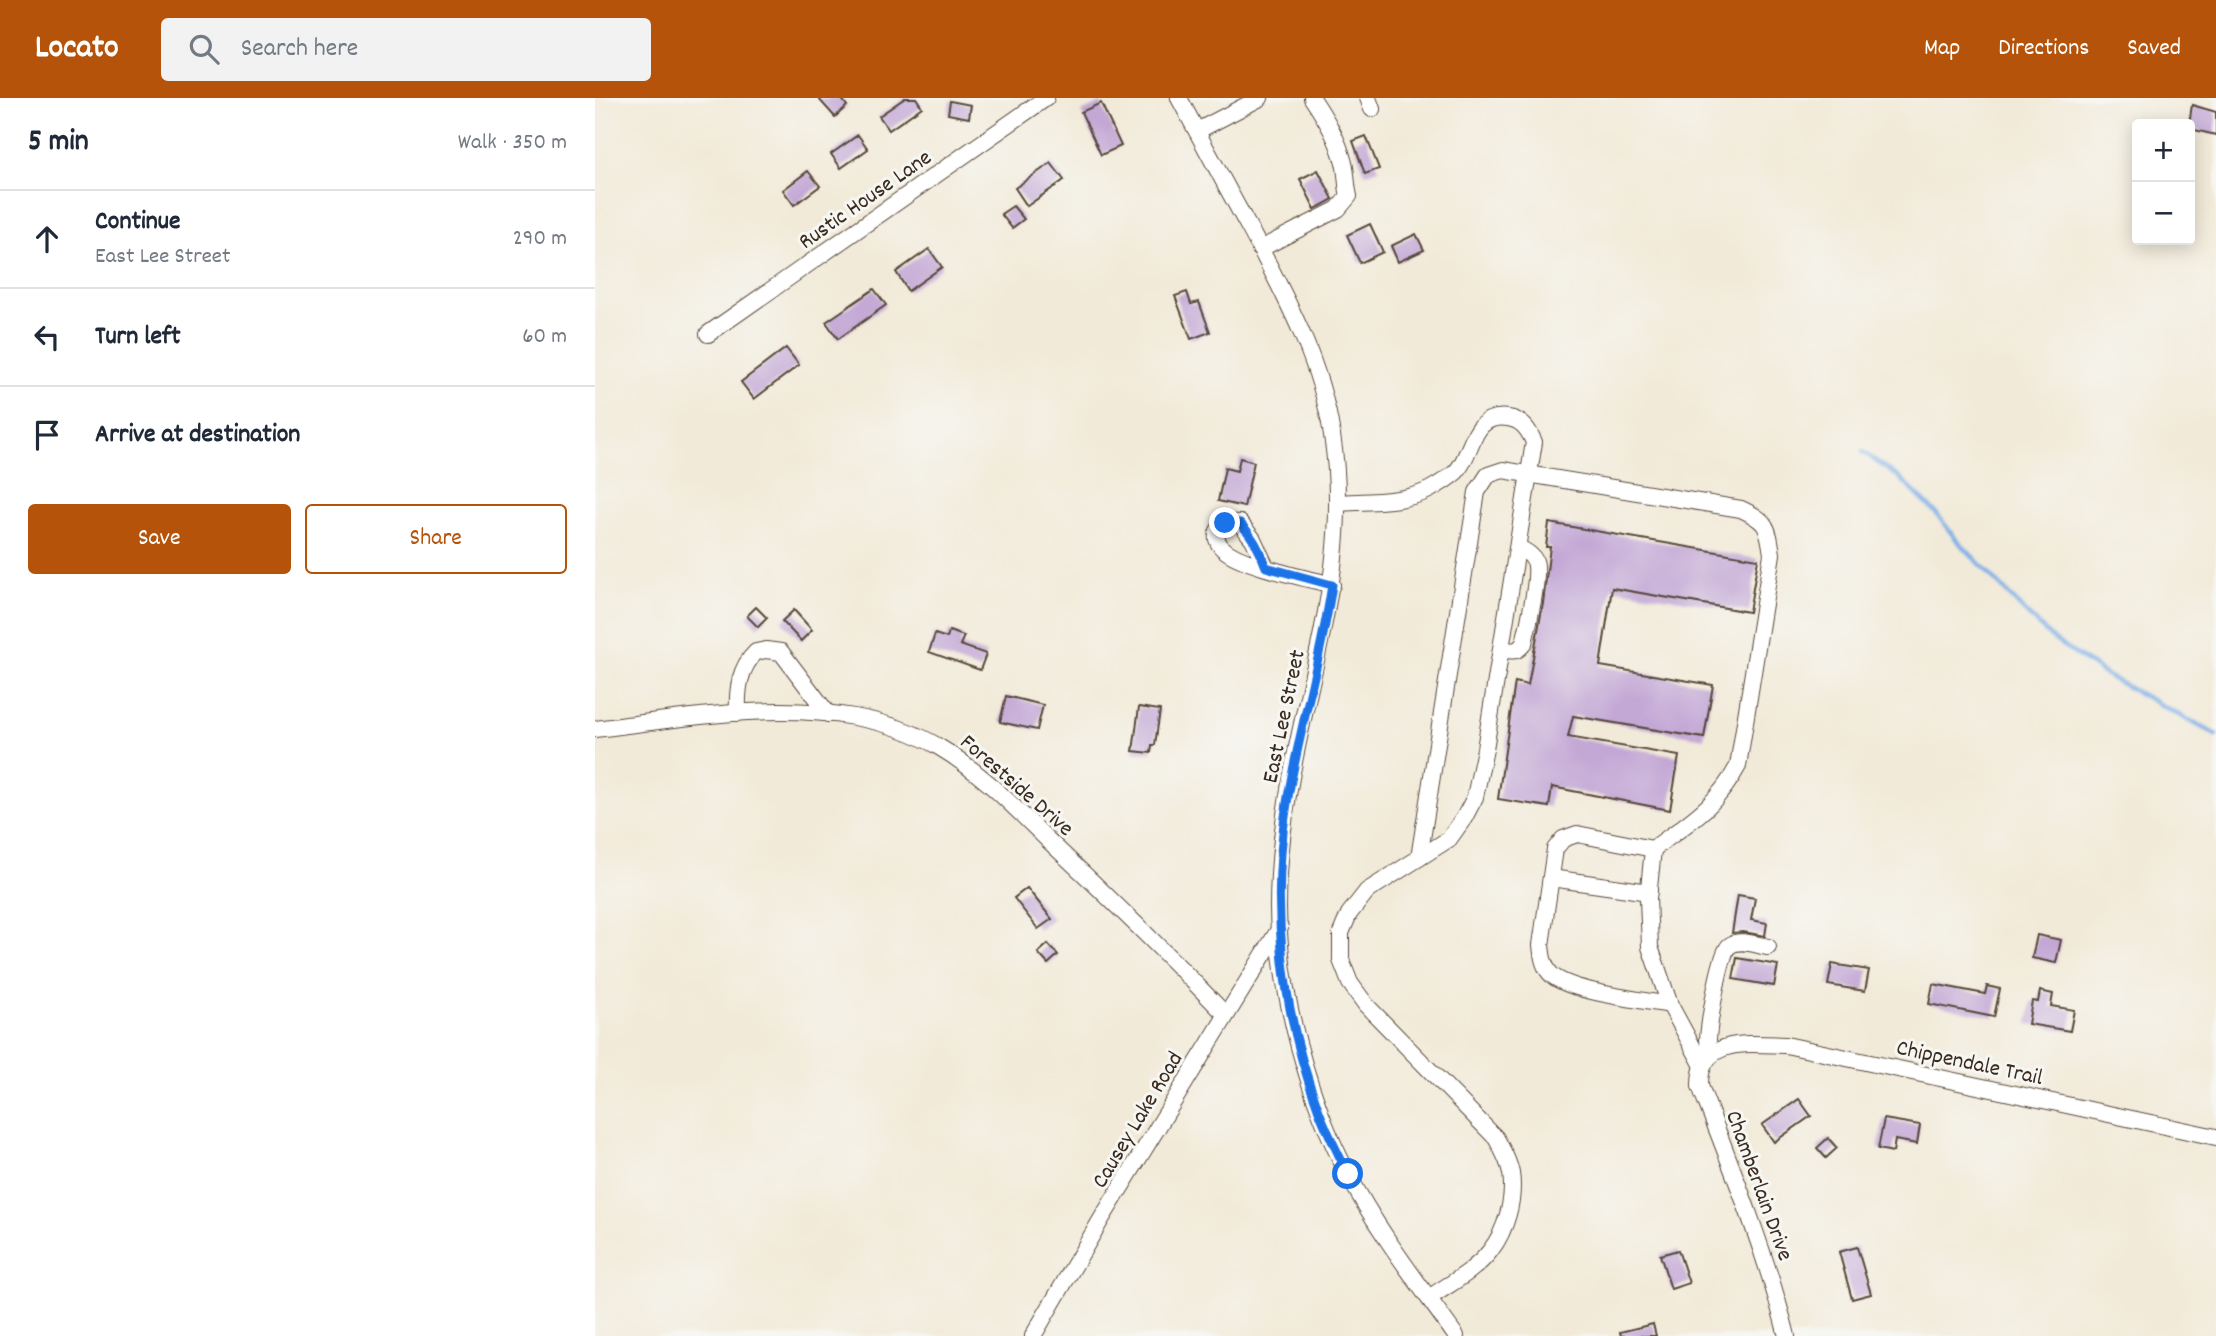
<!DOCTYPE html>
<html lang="en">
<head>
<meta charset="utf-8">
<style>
  :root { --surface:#fff; --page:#f2f2f3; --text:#1f2937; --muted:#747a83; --line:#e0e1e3; --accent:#b45309 }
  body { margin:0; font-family:Dekko,sans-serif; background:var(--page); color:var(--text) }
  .controls { position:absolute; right:21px; top:21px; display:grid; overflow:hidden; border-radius:7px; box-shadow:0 4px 18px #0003 }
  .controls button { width:63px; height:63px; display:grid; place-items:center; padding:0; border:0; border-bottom:2px solid var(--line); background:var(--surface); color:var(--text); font:35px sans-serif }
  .stop { position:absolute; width:21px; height:21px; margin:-16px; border:5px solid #1a73e8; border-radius:50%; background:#fff }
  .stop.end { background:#1a73e8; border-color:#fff; box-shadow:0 2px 7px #0008 }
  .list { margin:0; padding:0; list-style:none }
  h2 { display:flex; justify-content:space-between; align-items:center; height:91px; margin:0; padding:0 28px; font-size:30px }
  h2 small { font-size:23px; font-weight:400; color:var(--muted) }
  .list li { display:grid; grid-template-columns:46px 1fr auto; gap:21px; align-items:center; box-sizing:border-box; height:98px; padding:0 28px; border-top:2px solid var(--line) }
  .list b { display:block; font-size:26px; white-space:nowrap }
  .list p { margin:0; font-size:23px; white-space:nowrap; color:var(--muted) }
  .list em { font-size:23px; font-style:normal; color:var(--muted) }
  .actions { display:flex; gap:14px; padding:21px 28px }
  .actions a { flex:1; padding:16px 0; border:2px solid var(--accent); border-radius:7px; text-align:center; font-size:24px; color:var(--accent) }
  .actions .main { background:var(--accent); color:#fff }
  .icon { flex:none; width:38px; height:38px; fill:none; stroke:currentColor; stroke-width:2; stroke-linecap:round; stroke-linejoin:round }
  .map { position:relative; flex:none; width:1621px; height:1238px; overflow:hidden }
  header { display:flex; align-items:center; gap:42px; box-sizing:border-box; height:98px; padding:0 35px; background:var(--accent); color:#fff }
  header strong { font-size:33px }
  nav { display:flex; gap:38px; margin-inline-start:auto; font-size:24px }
  .search { width:490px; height:63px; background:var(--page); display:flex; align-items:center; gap:18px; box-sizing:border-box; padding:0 24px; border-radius:7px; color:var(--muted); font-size:26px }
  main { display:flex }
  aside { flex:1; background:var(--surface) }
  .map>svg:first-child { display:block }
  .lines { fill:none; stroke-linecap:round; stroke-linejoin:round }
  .stream { stroke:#7bafe8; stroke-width:4.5 }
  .building { fill:#c3a7d5 }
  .minor-casing { stroke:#56473a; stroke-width:18 }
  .minor { stroke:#fff; stroke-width:16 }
  .route { stroke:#1a73e8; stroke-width:9 }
  .labels { text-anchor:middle; stroke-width:6; stroke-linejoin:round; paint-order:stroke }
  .street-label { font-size:23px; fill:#3b2a1e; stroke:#f6f6f2 }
</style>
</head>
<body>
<header>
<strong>Locato</strong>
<div class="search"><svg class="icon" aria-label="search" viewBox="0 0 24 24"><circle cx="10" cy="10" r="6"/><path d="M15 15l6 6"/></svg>Search here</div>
<nav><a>Map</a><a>Directions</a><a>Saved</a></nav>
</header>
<main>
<aside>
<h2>5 min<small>Walk · 350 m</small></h2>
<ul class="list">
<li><svg class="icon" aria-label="ahead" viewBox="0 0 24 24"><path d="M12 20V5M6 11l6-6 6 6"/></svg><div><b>Continue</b><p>East Lee Street</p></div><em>290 m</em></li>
<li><svg class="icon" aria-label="left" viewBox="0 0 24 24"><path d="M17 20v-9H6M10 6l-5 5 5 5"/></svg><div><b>Turn left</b></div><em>60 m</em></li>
<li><svg class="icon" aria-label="arrive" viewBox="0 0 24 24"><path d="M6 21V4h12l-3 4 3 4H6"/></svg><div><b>Arrive at destination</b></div></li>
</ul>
<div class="actions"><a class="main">Save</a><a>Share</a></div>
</aside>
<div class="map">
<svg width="1621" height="1238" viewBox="0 0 1621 1238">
  <rect width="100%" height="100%" fill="#f6f6f2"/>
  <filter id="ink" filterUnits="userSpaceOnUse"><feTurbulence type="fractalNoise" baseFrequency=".0143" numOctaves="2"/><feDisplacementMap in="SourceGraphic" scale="14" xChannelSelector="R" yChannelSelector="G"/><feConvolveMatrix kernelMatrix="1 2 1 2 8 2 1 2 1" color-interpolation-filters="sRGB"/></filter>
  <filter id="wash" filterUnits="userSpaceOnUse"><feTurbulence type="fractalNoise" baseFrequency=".00686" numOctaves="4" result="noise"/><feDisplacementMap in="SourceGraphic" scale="28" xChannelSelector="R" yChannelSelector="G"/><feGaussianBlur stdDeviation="1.57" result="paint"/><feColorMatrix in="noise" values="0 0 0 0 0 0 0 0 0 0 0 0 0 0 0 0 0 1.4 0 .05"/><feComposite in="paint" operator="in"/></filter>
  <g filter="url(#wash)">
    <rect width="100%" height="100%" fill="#f2ead8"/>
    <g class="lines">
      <polyline class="stream" points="1268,354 1305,380 1341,415 1360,440 1431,515 1458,541 1514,579 1621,637"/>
    </g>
    <g id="blocks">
      <g class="building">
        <polygon points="223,0 246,0 252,8 240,19"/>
        <polygon points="310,0 321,0 327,9 294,32 284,18"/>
        <polygon points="355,3 376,7 374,20 353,16"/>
        <polygon points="506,5 526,48 506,57 486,14"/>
        <polygon points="1597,7 1621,14 1621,37 1595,31 1594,26"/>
        <polygon points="263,37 273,51 246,70 236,56"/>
        <polygon points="771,38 784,71 770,76 758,43"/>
        <polygon points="456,65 469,82 432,108 420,90"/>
        <polygon points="723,72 738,101 720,111 705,81"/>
        <polygon points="213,73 225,88 199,107 188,92"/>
        <polygon points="418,108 429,121 417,130 406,116"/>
        <polygon points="775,126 788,154 765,165 752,137"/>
        <polygon points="821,136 829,152 803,164 796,148"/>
        <polygon points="334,151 347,169 313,193 301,174"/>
        <polygon points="279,191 291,207 243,241 231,224"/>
        <polygon points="592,194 596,206 604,204 615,234 596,241 580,198"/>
        <polygon points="191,250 204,267 159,301 146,284"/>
        <polygon points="645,360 659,364 649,409 623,403 630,370 642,373"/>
        <polygon points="954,425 1163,461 1154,514 1017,490 1005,568 1118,587 1109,640 978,618 973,639 1084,658 1075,712 957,689 954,709 903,701 920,584 933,587 948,505 955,449 951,449"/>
        <polygon points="161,509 172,520 163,529 152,518"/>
        <polygon points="199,512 217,532 206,543 187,523"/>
        <polygon points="354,533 369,538 365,547 391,556 385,572 334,554 340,536 352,540"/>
        <polygon points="411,598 448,607 442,632 405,624"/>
        <polygon points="544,609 565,612 560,647 557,647 556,655 538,653"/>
        <polygon points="432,790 457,821 443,831 419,800"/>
        <polygon points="1143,797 1160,800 1156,822 1172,825 1170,838 1148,834 1137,835"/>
        <polygon points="1442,837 1466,842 1461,865 1437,860"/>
        <polygon points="453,846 463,857 453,866 443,855"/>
        <polygon points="1142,860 1183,867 1179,888 1138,881"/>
        <polygon points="1237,866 1274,872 1270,893 1233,887"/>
        <polygon points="1338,886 1390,896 1392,888 1405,891 1399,919 1334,906"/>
        <polygon points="1445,893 1458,896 1456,908 1479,912 1475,933 1433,926 1437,903 1443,904"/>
        <polygon points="1204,1001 1216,1018 1179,1044 1167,1027"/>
        <polygon points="1289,1021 1325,1027 1322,1046 1300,1042 1298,1054 1283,1051"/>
        <polygon points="1233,1040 1242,1050 1231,1060 1222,1050"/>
        <polygon points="1262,1149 1276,1196 1257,1201 1244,1154"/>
        <polygon points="1083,1152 1094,1185 1076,1191 1065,1157"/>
        <polygon points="1058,1226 1061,1238 1026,1238 1025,1234"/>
      </g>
    </g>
  </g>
  <g filter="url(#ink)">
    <use href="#blocks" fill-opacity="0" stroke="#56473a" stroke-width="2"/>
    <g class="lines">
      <g class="minor-casing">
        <g id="minor">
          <path d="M584 0C608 45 632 90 657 135 691 199 726 264 737 337 755 451 722 549 700 659 690 708 683 759 683 810 684 896 714 1003 754 1078 784 1135 824 1186 861 1238"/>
          <polyline points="773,0 777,11"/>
          <polyline points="602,33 665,0"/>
          <path d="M665 151 743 111 754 98C751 87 752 76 749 65 743 41 731 21 717 0"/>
          <polyline points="113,236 451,0"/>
          <path d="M743 405C771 403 808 405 834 392 843 387 853 381 861 374 879 355 875 315 913 320 927 322 933 331 939 344L890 651 880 699 869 720 854 741 772 793 754 816 746 835V862L755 885 771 907 901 1040C907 1051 914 1063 916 1075 920 1101 911 1133 895 1153 880 1173 854 1186 834 1200"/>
          <path d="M671 469 658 441 645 425C623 422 613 440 631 453 651 468 711 480 737 487"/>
          <path d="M906 551C918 553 922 555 929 545 933 529 945 477 940 463 937 456 929 453 923 449"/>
          <path d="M143 615C142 593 144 570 161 554L171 552 186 554 233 616"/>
          <path d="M0 631C86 621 173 604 259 619 288 624 319 634 344 649 385 673 419 709 453 742 514 799 573 857 631 917"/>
          <path d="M824 760 882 394 893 377 908 372 1146 411C1172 423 1173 428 1177 456L1143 668C1121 709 1095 723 1058 751"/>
          <polyline points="956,780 1054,794"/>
          <path d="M1075 907C1048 902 969 894 954 874 948 866 947 857 946 847L960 751 968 741 982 736 1058 751 1053 800 1055 849 1075 907 1108 968"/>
          <path d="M1116 957C1115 952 1113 946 1113 941 1114 926 1125 855 1134 848 1144 840 1161 847 1173 849"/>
          <polyline points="438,1238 507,1120 685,830"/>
          <path d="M1192 1238C1170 1152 1137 1070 1105 988 1104 938 1156 946 1191 947L1621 1039"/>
        </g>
      </g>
      <use href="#minor" class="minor"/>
    </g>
  </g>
  <g class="lines" filter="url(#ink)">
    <path class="route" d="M630 425H645C658 438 665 452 671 469L737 487C726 561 704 632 692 705 675 808 687 916 724 1013 732 1034 743 1055 753 1076"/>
  </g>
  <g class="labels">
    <g class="street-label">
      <text transform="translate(269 100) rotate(-35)" y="8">Rustic House Lane</text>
      <text transform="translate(687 618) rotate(-78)" y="8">East Lee Street</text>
      <text transform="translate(423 686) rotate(41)" y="8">Forestside Drive</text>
      <text transform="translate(1375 963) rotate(12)" y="8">Chippendale Trail</text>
      <text transform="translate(541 1021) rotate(-59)" y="8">Causey Lake Road</text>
      <text transform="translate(1166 1087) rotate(70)" y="8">Chamberlain Drive</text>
    </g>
  </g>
</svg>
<div class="controls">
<button>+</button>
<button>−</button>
</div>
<div class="stop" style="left:753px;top:1076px"></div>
<div class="stop end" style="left:630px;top:425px"></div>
</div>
</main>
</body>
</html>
